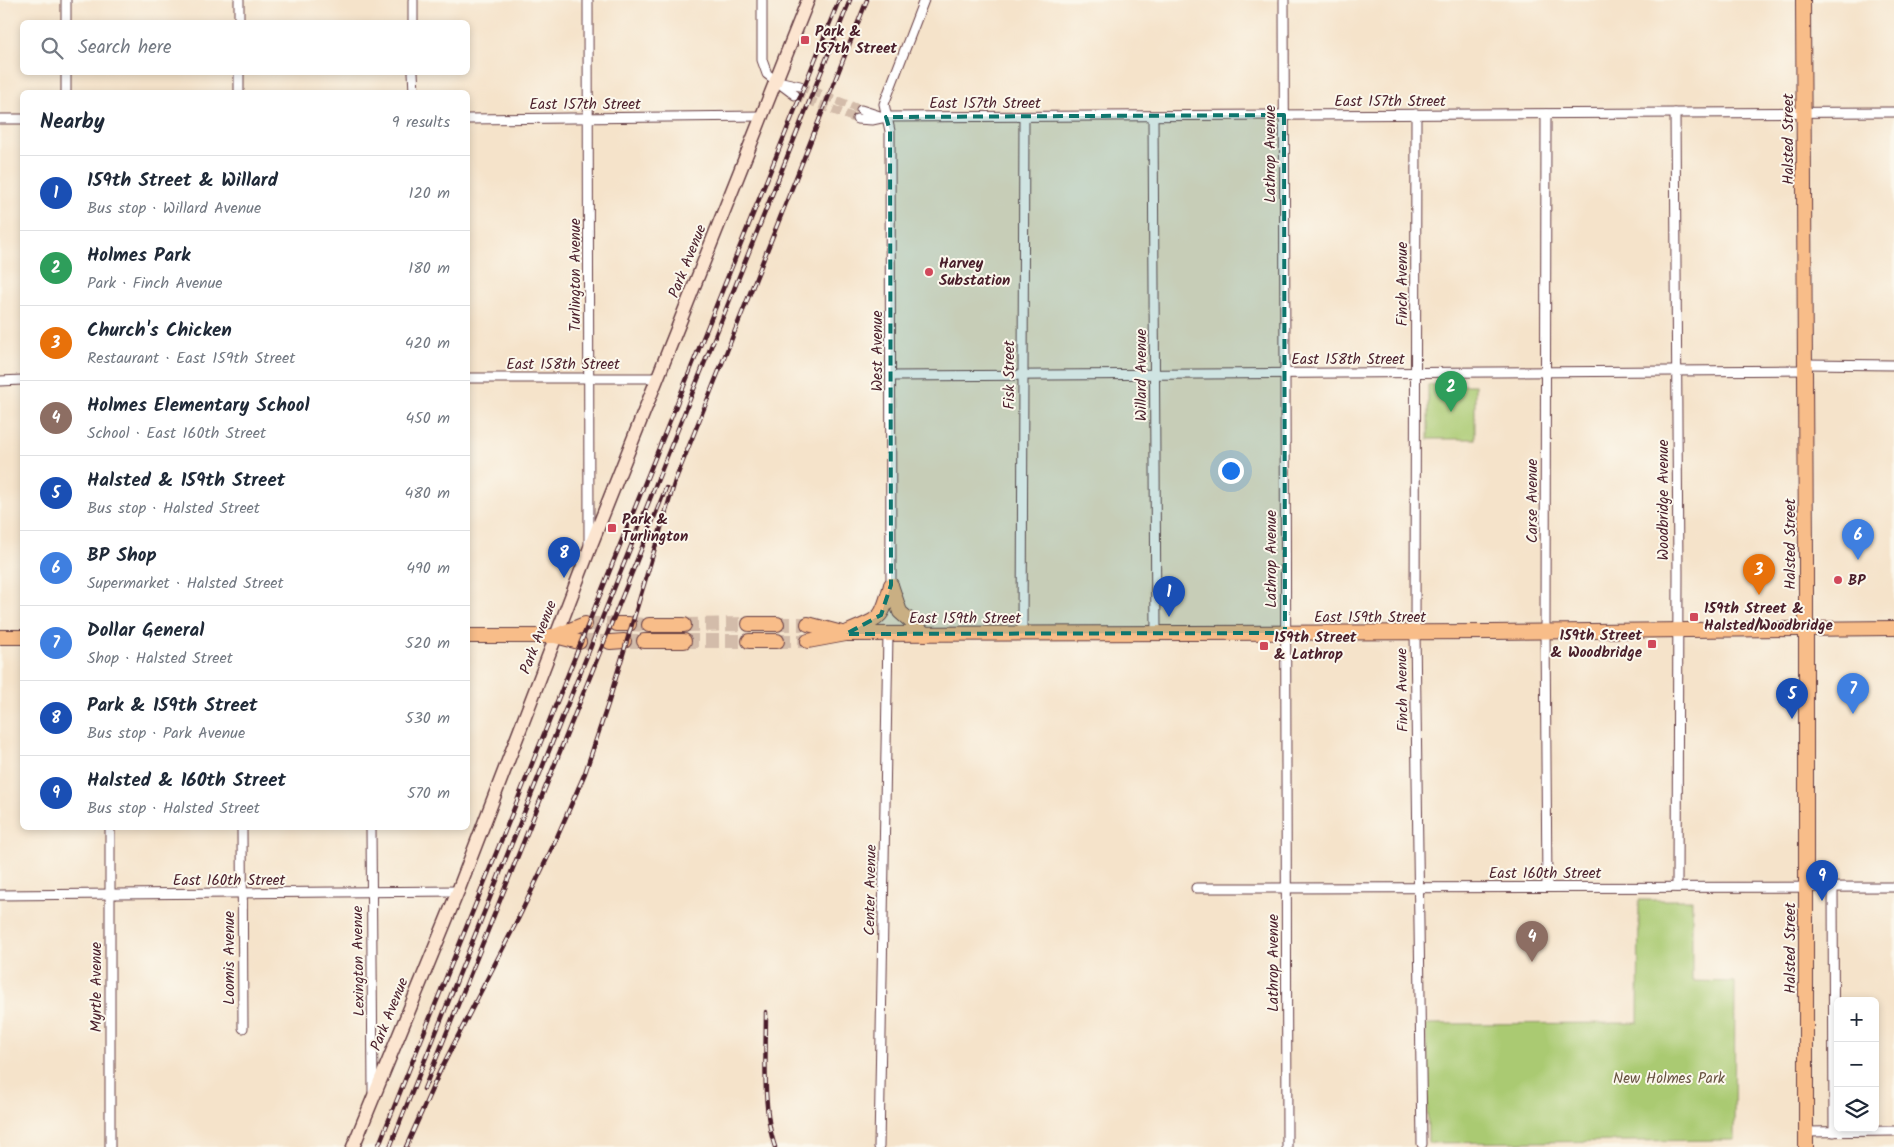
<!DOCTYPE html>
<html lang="en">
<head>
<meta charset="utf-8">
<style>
  :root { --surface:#fff; --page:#f2f2f3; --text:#1f2937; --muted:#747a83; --line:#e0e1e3; --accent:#d1495b }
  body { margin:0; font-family:Kalam,sans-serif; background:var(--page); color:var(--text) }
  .controls { position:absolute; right:15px; bottom:15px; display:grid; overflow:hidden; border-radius:8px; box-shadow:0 2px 8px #0003 }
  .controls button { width:45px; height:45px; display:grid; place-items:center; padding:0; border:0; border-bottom:1px solid var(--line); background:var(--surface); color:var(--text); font:25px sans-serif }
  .you { position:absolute; left:1230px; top:470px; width:18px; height:18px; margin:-12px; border:4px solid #fff; border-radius:50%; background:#1a73e8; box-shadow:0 0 0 8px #1a73e833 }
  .badge { display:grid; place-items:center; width:32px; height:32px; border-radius:50%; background:var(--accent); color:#fff; font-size:16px; font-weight:700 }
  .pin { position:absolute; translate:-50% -41px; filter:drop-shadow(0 1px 2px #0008) }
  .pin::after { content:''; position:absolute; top:26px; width:18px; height:15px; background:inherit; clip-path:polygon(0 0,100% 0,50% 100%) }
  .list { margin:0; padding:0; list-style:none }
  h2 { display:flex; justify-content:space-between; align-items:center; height:65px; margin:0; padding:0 20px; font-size:21px }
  h2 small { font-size:16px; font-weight:400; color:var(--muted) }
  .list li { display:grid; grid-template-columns:32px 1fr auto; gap:15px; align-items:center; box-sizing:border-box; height:75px; padding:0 20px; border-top:1px solid var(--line) }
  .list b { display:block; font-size:19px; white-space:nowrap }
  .list p { margin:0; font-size:16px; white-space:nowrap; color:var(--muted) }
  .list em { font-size:16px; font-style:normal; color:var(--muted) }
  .icon { flex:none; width:28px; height:28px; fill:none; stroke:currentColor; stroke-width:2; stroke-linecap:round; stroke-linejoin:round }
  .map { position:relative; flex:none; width:1894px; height:1147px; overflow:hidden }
  .search { position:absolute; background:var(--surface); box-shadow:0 2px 8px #0003; left:20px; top:20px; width:450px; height:55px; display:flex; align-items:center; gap:12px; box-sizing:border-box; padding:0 18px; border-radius:8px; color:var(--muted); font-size:19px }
  .panel { position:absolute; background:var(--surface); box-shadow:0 2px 8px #0003; left:20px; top:90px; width:450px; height:740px; border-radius:8px }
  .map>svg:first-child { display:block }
  .green { fill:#aaca72; stroke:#7a744e }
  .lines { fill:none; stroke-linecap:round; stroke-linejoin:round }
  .street-tunnel { stroke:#d3bcaa; stroke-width:9; stroke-dasharray:9 4.5; stroke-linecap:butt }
  .primary-tunnel { stroke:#d3bcaa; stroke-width:14; stroke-dasharray:14 7; stroke-linecap:butt }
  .street-casing { stroke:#643c43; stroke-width:11 }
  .secondary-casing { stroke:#643c43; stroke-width:15 }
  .primary-casing { stroke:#643c43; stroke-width:16 }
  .street { stroke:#fff; stroke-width:9 }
  .secondary { stroke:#fce5d0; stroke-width:12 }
  .primary { stroke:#f8bd89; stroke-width:14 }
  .rail-casing { stroke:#4a1f2b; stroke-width:4.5 }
  .rail { stroke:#fbf7ec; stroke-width:2.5; stroke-dasharray:8; stroke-linecap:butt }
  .marked { fill:#0f766e; fill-opacity:0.2; stroke:#0f766e; stroke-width:4; stroke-dasharray:10 6; stroke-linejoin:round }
  .poi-dot { fill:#d1495b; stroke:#fbf7ec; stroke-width:2 }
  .labels { text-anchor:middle; stroke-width:4; stroke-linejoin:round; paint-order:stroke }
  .poi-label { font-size:15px; font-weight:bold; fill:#4a1f2b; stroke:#fbf7ec; text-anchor:start }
  .street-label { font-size:15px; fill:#4a1f2b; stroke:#fbf7ec }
  .park-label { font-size:15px; fill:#675240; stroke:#fbf7ec }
</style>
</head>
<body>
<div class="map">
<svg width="1894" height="1147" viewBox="0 0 1894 1147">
  <rect width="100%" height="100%" fill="#fbf7ec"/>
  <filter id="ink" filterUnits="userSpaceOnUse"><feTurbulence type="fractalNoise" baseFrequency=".02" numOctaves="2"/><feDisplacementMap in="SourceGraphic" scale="10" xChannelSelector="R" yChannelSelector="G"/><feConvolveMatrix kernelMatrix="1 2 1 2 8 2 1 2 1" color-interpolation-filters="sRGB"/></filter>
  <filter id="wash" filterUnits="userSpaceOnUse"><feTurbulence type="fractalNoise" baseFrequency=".0096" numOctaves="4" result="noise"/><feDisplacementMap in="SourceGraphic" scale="20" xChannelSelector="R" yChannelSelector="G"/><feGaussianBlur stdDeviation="1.12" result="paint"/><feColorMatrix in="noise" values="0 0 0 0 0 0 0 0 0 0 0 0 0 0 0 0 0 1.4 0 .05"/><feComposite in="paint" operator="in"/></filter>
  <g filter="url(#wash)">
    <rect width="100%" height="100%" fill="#f5e3ca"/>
    <g class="green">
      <rect x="1428" y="385" width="47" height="54"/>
      <polygon points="1639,900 1692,900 1692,981 1735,982 1734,1140 1428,1143 1426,1024 1638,1023"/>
    </g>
  </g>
  <g filter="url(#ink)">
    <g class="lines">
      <g class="street-tunnel">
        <polyline points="800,86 861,110"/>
        <polyline points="795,95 857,119"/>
      </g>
      <g class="primary-tunnel">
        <polyline points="585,624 617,624"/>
        <polyline points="629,624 649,625"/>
        <polyline points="777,624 808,624"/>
        <polyline points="684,625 749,624"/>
        <polyline points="624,641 644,641"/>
        <polyline points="684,641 749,641"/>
        <polyline points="777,641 808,641"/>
        <polyline points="579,642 610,642"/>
      </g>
      <g class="street-casing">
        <g id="street">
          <polyline points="66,0 66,22"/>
          <polyline points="239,0 239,22"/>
          <polyline points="413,0 413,22"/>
          <polyline points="588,0 589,545"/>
          <polyline points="762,0 762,60 767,74 795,95"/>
          <polyline points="1284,0 1287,1147"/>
          <polyline points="66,72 66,92"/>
          <polyline points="239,72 239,92"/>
          <polyline points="413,72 414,92"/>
          <polyline points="782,82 800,86"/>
          <polyline points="861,110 883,117"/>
          <polyline points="1675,113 1678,573 1677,887"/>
          <polyline points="1416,114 1415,633 1422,1144"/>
          <polyline points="1546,114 1545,632 1547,887"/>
          <polyline points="1153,117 1156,634"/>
          <polyline points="0,119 22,119"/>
          <polyline points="468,119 762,116"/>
          <polyline points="857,119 872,120 886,117 1894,112"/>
          <polyline points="1806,364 1894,365"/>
          <polyline points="891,376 1806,370"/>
          <polyline points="468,378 658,378"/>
          <polyline points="0,381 22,380"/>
          <polyline points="891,585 890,131 884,104 924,0"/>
          <polyline points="1022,634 1024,117"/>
          <polyline points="110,828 110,1147"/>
          <polyline points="242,828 243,1028"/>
          <polyline points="371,828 373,1092"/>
          <polyline points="1833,887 1834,1132"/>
          <polyline points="1196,888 1894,887"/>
          <polyline points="0,895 458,891"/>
          <polyline points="1806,1132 1894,1131"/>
          <polyline points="879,1147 888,634"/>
        </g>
      </g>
      <g class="secondary-casing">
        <polyline id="secondary" points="353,1147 458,891 589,550 808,0"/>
      </g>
      <g class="primary-casing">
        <g id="primary">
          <polyline points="1803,0 1806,559 1806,1147"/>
          <polyline points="891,585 900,612 925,634"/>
          <polyline points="617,624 629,624"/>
          <polyline points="749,624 777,624"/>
          <polyline points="808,624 842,633"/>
          <polyline points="649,625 684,625"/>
          <path d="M848 632C882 617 881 621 891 585"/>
          <polyline points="468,636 555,636 579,642"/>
          <polyline points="555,636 585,624"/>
          <polyline points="0,637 22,637"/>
          <polyline points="644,641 684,641"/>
          <polyline points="749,641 777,641"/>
          <polyline points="808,641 846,634 1492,632 1894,628"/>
          <polyline points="610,642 624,641"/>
        </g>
      </g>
      <use href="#street" class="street"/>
      <use href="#secondary" class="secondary"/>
      <use href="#primary" class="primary"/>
      <g class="rail-casing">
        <g id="rail">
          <path d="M766 1012C766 1052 762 1110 775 1147"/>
          <polyline points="424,1089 666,488"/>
          <polyline points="378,1147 839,0"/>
          <polyline points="390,1147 850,0"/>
          <polyline points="406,1147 440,1071 518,919 554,844 585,773 608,704 675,481 867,0"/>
        </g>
      </g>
      <use href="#rail" class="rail"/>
    </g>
  </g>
  <path class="marked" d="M1284 115 1285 633 846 634 881 615 891 585 890 131 886 117Z"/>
  <g class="poi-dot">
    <rect x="800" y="35" width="10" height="10" rx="2.5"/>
    <circle cx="929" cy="272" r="5"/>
    <rect x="607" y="523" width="10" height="10" rx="2.5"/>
    <circle cx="1838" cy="580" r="5"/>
    <rect x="1689" y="612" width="10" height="10" rx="2.5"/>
    <rect x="1647" y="639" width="10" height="10" rx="2.5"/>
    <rect x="1259" y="641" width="10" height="10" rx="2.5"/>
  </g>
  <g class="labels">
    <g class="poi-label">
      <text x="815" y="36">Park &amp;<tspan x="815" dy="17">157th Street</tspan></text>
      <text x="939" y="268">Harvey<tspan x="939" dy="17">Substation</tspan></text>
      <text x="622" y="524">Park &amp;<tspan x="622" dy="17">Turlington</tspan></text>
      <text x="1848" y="585">BP</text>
      <text x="1704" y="613">159th Street &amp;<tspan x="1704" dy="17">Halsted/Woodbridge</tspan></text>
      <text x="1642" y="640" text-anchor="end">159th Street<tspan x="1642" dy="17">&amp; Woodbridge</tspan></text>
      <text x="1274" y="642">159th Street<tspan x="1274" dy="17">&amp; Lathrop</tspan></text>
    </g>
    <g class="street-label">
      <text x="1390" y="106">East 157th Street</text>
      <text x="985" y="108">East 157th Street</text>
      <text x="585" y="109">East 157th Street</text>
      <text transform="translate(1788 139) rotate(-90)" y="5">Halsted Street</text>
      <text transform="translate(1270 154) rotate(-90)" y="5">Lathrop Avenue</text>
      <text transform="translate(687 261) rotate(-68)" y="5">Park Avenue</text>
      <text transform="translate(575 275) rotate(-90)" y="5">Turlington Avenue</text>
      <text transform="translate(1402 284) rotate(-90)" y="5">Finch Avenue</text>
      <text transform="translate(877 351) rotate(-90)" y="5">West Avenue</text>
      <text x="1348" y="364">East 158th Street</text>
      <text x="563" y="369">East 158th Street</text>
      <text transform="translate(1009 375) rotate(-90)" y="5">Fisk Street</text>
      <text transform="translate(1141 375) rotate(-90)" y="5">Willard Avenue</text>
      <text transform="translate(1663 500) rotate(-90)" y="5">Woodbridge Avenue</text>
      <text transform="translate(1532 501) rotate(-90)" y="5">Carse Avenue</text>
      <text transform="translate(1790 544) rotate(-90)" y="5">Halsted Street</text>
      <text transform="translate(1271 559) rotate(-90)" y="5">Lathrop Avenue</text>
      <text x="1370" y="622">East 159th Street</text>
      <text x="965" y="623">East 159th Street</text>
      <text transform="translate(538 637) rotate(-69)" y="5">Park Avenue</text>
      <text transform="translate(1402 690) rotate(-91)" y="5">Finch Avenue</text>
      <text x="1545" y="878">East 160th Street</text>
      <text x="229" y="885">East 160th Street</text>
      <text transform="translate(870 890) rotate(-89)" y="5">Center Avenue</text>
      <text transform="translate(1790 948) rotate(-90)" y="5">Halsted Street</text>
      <text transform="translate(229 958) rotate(-90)" y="5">Loomis Avenue</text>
      <text transform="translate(358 961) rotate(-91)" y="5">Lexington Avenue</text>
      <text transform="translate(1273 963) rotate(-90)" y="5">Lathrop Avenue</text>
      <text transform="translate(96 987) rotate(-90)" y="5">Myrtle Avenue</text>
      <text transform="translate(389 1014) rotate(-68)" y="5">Park Avenue</text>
    </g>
    <g class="park-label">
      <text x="1669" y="1083">New Holmes Park</text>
    </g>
  </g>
</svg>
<div class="controls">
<button>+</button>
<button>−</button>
<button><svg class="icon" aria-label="layers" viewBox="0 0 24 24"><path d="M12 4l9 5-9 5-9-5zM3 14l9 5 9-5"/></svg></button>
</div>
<div class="you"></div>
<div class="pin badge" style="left:1169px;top:617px;background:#1a4fb4">1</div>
<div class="pin badge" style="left:1451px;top:412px;background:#2e9e5b">2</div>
<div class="pin badge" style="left:1759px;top:595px;background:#e8710a">3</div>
<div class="pin badge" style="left:1532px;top:962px;background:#8d6e63">4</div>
<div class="pin badge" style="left:1792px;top:719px;background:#1a4fb4">5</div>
<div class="pin badge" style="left:1858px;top:560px;background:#3f7fe0">6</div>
<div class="pin badge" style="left:1853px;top:714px;background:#3f7fe0">7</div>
<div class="pin badge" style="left:564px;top:578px;background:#1a4fb4">8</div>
<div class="pin badge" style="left:1822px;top:901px;background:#1a4fb4">9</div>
<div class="search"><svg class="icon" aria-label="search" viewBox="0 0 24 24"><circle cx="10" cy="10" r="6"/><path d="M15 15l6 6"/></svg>Search here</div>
<section class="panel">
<h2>Nearby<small>9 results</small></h2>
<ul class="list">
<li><span class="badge" style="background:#1a4fb4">1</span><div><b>159th Street &amp; Willard</b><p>Bus stop · Willard Avenue</p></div><em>120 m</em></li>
<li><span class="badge" style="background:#2e9e5b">2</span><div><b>Holmes Park</b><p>Park · Finch Avenue</p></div><em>180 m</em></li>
<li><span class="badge" style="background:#e8710a">3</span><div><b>Church's Chicken</b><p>Restaurant · East 159th Street</p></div><em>420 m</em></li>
<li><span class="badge" style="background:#8d6e63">4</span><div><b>Holmes Elementary School</b><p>School · East 160th Street</p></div><em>450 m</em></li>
<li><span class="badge" style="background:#1a4fb4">5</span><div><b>Halsted &amp; 159th Street</b><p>Bus stop · Halsted Street</p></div><em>480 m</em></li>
<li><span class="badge" style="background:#3f7fe0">6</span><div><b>BP Shop</b><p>Supermarket · Halsted Street</p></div><em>490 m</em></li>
<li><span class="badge" style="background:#3f7fe0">7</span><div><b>Dollar General</b><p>Shop · Halsted Street</p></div><em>520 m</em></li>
<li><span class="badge" style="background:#1a4fb4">8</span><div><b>Park &amp; 159th Street</b><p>Bus stop · Park Avenue</p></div><em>530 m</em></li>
<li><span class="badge" style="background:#1a4fb4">9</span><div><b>Halsted &amp; 160th Street</b><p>Bus stop · Halsted Street</p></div><em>570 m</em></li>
</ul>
</section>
</div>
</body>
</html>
